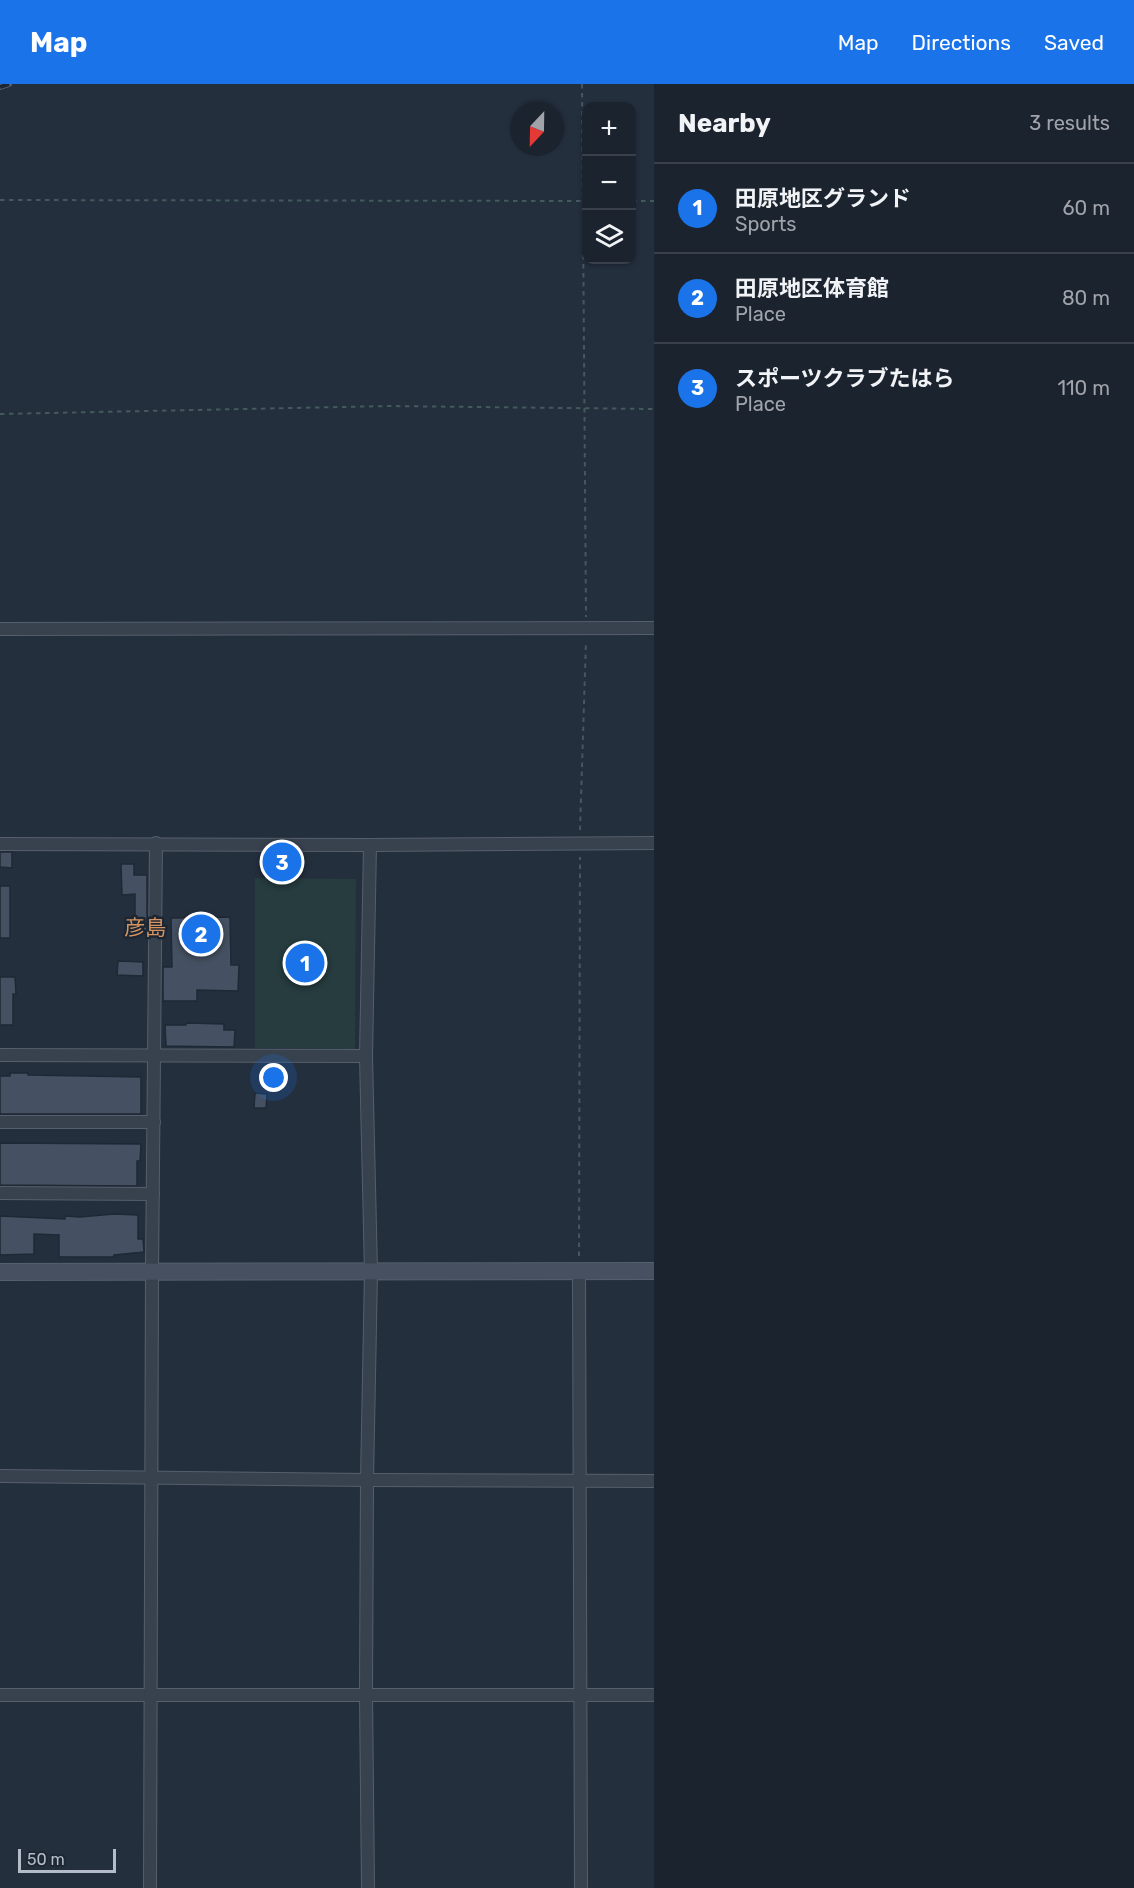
<!DOCTYPE html>
<html lang="en">
<head>
<meta charset="utf-8">
<style>
  :root { --surface:#1b232e; --page:#282f3a; --text:#f1f3f6; --muted:#a0a4aa; --line:#39404a; --accent:#1a73e8 }
  body { margin:0; font-family:Rubik,"Noto Sans JP",sans-serif; background:var(--page); color:var(--text) }
  .controls { position:absolute; right:18px; top:18px; display:grid; overflow:hidden; border-radius:12px; box-shadow:0 2px 4px #0004 }
  .controls button { width:54px; height:54px; display:grid; place-items:center; padding:0; border:0; border-bottom:2px solid var(--line); background:var(--surface); color:var(--text); font:30px sans-serif }
  .compass { position:absolute; left:510px; top:18px; width:54px; height:54px; border-radius:50%; background:var(--surface); box-shadow:0 2px 4px #0004; rotate:202deg }
  .scale { position:absolute; left:18px; bottom:15px; width:98px; box-sizing:border-box; padding-left:6px; border:3px solid #b4bcc9; border-top:0; font-size:16px; line-height:21px; white-space:nowrap; color:#b4bcc9; -webkit-text-stroke:4px #1d2633; paint-order:stroke }
  .you { position:absolute; left:274px; top:994px; width:21px; height:21px; margin:-15px; border:4px solid #fff; border-radius:50%; background:#1a73e8; box-shadow:0 0 0 9px #1a73e833 }
  .badge { display:grid; place-items:center; width:39px; height:39px; border-radius:50%; background:var(--accent); color:#fff; font-size:20px; font-weight:700 }
  .pin { position:absolute; translate:-50% -50%; border:3px solid #fff; box-shadow:0 2px 6px #0006 }
  .list { margin:0; padding:0; list-style:none }
  h2 { display:flex; justify-content:space-between; align-items:center; height:78px; margin:0; padding:0 24px; font-size:26px }
  h2 small { font-size:20px; font-weight:400; color:var(--muted) }
  .list li { display:grid; grid-template-columns:39px 1fr auto; gap:18px; align-items:center; box-sizing:border-box; height:90px; padding:0 24px; border-top:2px solid var(--line) }
  .list b { display:block; font-size:22px; white-space:nowrap }
  .list p { margin:0; font-size:20px; white-space:nowrap; color:var(--muted) }
  .list em { font-size:20px; font-style:normal; color:var(--muted) }
  .icon { flex:none; width:33px; height:33px; fill:none; stroke:currentColor; stroke-width:2; stroke-linecap:round; stroke-linejoin:round }
  .map { position:relative; flex:none; width:654px; height:1804px; overflow:hidden }
  header { display:flex; align-items:center; gap:36px; box-sizing:border-box; height:84px; padding:0 30px; background:var(--accent); color:#fff }
  header strong { font-size:28px }
  nav { display:flex; gap:33px; margin-inline-start:auto; font-size:21px }
  main { display:flex }
  aside { flex:1; background:var(--surface) }
  .map>svg:first-child { display:block }
  .green { fill:#263c3f }
  .building { fill:#455162; stroke:#1f2835; stroke-width:1.5 }
  .lines { fill:none; stroke-linecap:round; stroke-linejoin:round }
  .street-casing { stroke:#565f6c; stroke-width:14 }
  .secondary-casing { stroke:#565f6c; stroke-width:18 }
  .path { stroke:#44595c; stroke-width:2; stroke-dasharray:4.5 4.5; stroke-linecap:butt }
  .street { stroke:#38414e; stroke-width:12 }
  .secondary { stroke:#465061; stroke-width:16 }
  .rail-casing { stroke:#5a6575; stroke-width:6 }
  .rail { stroke:#1d2633; stroke-width:4; stroke-dasharray:11; stroke-linecap:butt }
  .labels { text-anchor:middle; stroke-width:5; stroke-linejoin:round; paint-order:stroke }
  .quarter-label { font-size:21px; fill:#d59563; stroke:#1d2633 }
</style>
</head>
<body>
<header>
<strong>Map</strong>
<nav><a>Map</a><a>Directions</a><a>Saved</a></nav>
</header>
<main>
<div class="map">
<svg width="654" height="1804" viewBox="0 0 654 1804">
  <rect width="100%" height="100%" fill="#242f3e"/>
  <polygon class="green" points="255,794 356,795 355,965 255,964"/>
  <g class="building">
    <polygon points="0,768 12,768 12,784 0,783"/>
    <polygon points="299,770 299,784 264,785 264,771"/>
    <polygon points="121,780 134,780 134,791 147,791 147,849 135,849 135,810 122,811"/>
    <rect x="0" y="802" width="10" height="52"/>
    <polygon points="230,833 231,881 239,881 238,907 197,906 197,917 163,917 163,883 172,883 171,834"/>
    <polygon points="118,877 143,878 143,892 117,891"/>
    <polygon points="0,893 15,893 16,910 13,910 13,941 0,941"/>
    <polygon points="186,939 224,940 224,946 235,946 234,963 166,962 165,941 186,941"/>
    <polygon points="10,989 28,989 28,991 141,993 141,1030 0,1030 0,992 10,992"/>
    <polygon points="255,1009 267,1010 266,1024 254,1024"/>
    <polygon points="0,1059 141,1060 140,1077 137,1077 137,1102 0,1101"/>
    <polygon points="114,1130 138,1131 138,1155 143,1155 144,1168 114,1171 114,1173 59,1173 59,1151 34,1150 34,1170 0,1171 0,1132 65,1135 65,1132 80,1133"/>
  </g>
  <g class="lines">
    <g class="street-casing">
      <g id="street">
        <polyline points="0,545 654,544"/>
        <polyline points="0,760 370,761 654,759"/>
        <polyline points="0,971 366,972"/>
        <polyline points="0,1038 154,1038"/>
        <polyline points="0,1109 153,1110"/>
        <polyline points="579,1187 581,1804"/>
        <polyline points="0,1392 367,1396 654,1397"/>
        <polyline points="0,1611 654,1611"/>
        <polyline points="150,1804 152,1188 156,759"/>
        <polyline points="368,1804 366,1610 367,1396 371,1188 366,972 370,761"/>
      </g>
    </g>
    <g class="secondary-casing">
      <polyline id="secondary" points="0,1188 654,1187"/>
    </g>
    <g class="path">
      <polyline points="582,0 586,533"/>
      <polyline points="0,116 586,117"/>
      <polyline points="632,117 654,117"/>
      <polyline points="0,330 389,322 654,325"/>
      <polyline points="580,746 586,557"/>
      <polyline points="579,1172 580,773"/>
    </g>
    <use href="#street" class="street"/>
    <use href="#secondary" class="secondary"/>
    <g class="rail-casing">
      <polyline id="rail" points="0,3 9,0"/>
    </g>
    <use href="#rail" class="rail"/>
  </g>
  <g class="labels">
    <g class="quarter-label">
      <text x="145" y="851">彦島</text>
    </g>
  </g>
</svg>
<div class="controls">
<button>+</button>
<button>−</button>
<button><svg class="icon" aria-label="layers" viewBox="0 0 24 24"><path d="M12 4l9 5-9 5-9-5zM3 14l9 5 9-5"/></svg></button>
</div>
<svg class="compass" viewBox="-18 -18 36 36"><path d="M0-13l5 13h-10z" fill="#e53935"/><path d="M0 13l5-13h-10z" fill="#a0a4aa"/></svg>
<div class="scale">50 m</div>
<div class="you"></div>
<div class="pin badge" style="left:305px;top:879px">1</div>
<div class="pin badge" style="left:201px;top:850px">2</div>
<div class="pin badge" style="left:282px;top:778px">3</div>
</div>
<aside>
<h2>Nearby<small>3 results</small></h2>
<ul class="list">
<li><span class="badge">1</span><div><b>田原地区グランド</b><p>Sports</p></div><em>60 m</em></li>
<li><span class="badge">2</span><div><b>田原地区体育館</b><p>Place</p></div><em>80 m</em></li>
<li><span class="badge">3</span><div><b>スポーツクラブたはら</b><p>Place</p></div><em>110 m</em></li>
</ul>
</aside>
</main>
</body>
</html>
